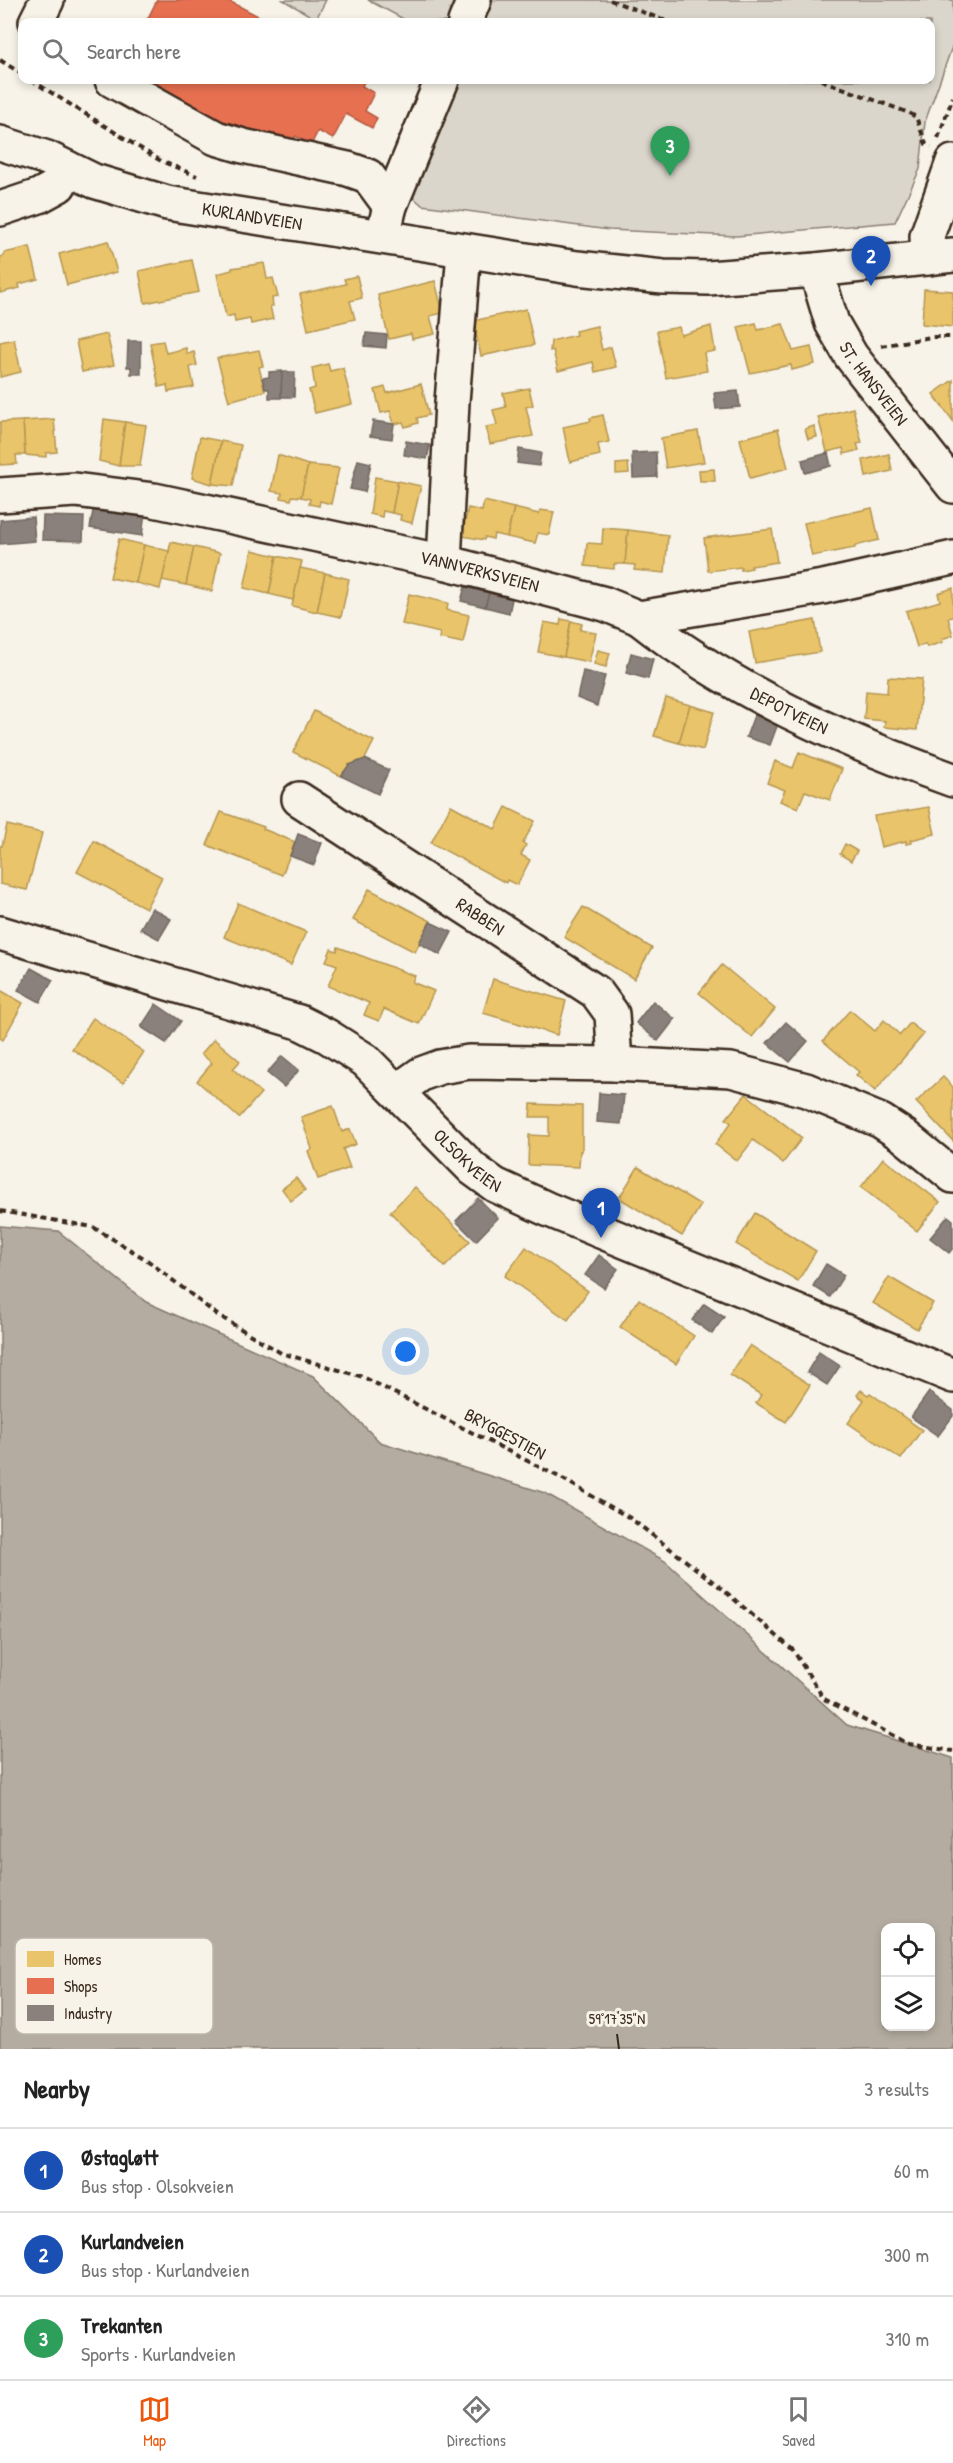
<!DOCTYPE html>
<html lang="en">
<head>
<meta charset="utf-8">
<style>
  :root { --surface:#fff; --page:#f2f2f2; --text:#222; --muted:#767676; --line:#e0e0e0; --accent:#ea580c }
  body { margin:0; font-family:"Patrick Hand",sans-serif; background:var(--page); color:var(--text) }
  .controls { position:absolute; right:18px; bottom:18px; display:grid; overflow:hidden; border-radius:12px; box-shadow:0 3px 9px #0003 }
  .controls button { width:54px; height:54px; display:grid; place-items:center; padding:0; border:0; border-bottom:2px solid var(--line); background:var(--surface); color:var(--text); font:30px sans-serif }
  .you { position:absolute; left:406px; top:1352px; width:21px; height:21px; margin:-15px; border:4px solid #fff; border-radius:50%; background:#1a73e8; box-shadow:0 0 0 9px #1a73e833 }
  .badge { display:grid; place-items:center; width:39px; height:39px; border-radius:50%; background:var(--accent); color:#fff; font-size:20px; font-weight:700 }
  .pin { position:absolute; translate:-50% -50px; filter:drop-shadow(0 2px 3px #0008) }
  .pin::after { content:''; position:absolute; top:32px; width:21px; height:18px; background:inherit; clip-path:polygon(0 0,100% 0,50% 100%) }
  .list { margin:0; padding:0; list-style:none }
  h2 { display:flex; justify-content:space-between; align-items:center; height:78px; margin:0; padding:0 24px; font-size:26px }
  h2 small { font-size:20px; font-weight:400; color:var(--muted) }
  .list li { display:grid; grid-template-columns:39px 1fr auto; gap:18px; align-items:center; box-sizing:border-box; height:84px; padding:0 24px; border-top:2px solid var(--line) }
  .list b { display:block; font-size:22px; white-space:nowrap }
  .list p { margin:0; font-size:20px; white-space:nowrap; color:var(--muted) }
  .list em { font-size:20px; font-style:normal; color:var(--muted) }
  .icon { flex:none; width:33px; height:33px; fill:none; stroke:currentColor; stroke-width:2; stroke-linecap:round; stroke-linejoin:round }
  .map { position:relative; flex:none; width:953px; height:2049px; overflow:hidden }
  .search { position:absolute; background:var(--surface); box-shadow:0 3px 9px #0003; left:18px; right:18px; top:18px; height:66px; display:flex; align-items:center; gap:15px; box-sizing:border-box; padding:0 21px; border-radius:12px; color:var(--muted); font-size:22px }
  .sheet { height:330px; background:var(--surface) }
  nav { display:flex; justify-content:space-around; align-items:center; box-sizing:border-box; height:84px; border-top:2px solid var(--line); background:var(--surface); font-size:16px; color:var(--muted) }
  nav a { display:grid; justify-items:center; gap:3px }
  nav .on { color:var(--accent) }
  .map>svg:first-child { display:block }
  .green { fill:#dbd6cb; stroke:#8b8074; stroke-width:1.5 }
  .water { fill:#b4aca0; stroke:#84786c; stroke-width:1.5; fill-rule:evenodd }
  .homes { fill:#e9c46a; stroke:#b59653; stroke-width:1.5 }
  .shops { fill:#e76f51; stroke:#b35a42; stroke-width:1.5 }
  .industry { fill:#8a817c; stroke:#726760; stroke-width:1.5 }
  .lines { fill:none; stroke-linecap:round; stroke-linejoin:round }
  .minor-casing { stroke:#3b2a1e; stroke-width:38 }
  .major-casing { stroke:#3b2a1e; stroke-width:38 }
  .path { stroke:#3b2a1e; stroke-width:4; stroke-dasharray:6 4.5; stroke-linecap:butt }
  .minor { stroke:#f7f3e8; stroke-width:33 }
  .major { stroke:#f7f3e8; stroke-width:33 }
  .ticks { fill:none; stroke:#3b2a1e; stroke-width:2 }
  .labels { text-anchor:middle; stroke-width:6; stroke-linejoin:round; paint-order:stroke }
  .street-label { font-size:18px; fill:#3b2a1e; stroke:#f7f3e8 }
  .key { fill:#f7f3e8; stroke:#bfb7ab; stroke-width:1.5 }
  .key-label { font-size:16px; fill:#3b2a1e }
  .ticks-label { font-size:15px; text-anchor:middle; fill:#3b2a1e; stroke:#f7f3e8; stroke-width:6; stroke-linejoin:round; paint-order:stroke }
</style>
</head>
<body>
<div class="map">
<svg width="953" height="2049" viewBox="0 0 953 2049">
  <rect width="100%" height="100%" fill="#f7f3e8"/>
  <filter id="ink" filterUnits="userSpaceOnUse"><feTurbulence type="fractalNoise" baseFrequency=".0167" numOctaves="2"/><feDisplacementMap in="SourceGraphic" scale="12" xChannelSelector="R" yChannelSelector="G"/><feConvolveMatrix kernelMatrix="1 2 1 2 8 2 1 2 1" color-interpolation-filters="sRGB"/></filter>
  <g filter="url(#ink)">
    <g class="green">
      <polygon points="283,0 326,0 316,19"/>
      <polygon points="368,0 953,0 953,44 925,122 920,169 895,222 736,236 609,230 422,205 389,176 427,80 930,80 930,22 409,22"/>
    </g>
    <path class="water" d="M0 1226 58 1231 146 1302 313 1376 380 1442 545 1493 665 1561 847 1725 953 1758V2049H0ZM886 1928H930V2026H886Z"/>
    <g class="homes">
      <polygon points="108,241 117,272 67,285 59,254"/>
      <polygon points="30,247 38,279 19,284 20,288 0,293 0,257 4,256 4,253"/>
      <polygon points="192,260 199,292 145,303 139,271"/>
      <polygon points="264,263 267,279 273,278 278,297 272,298 273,306 270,306 273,319 251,324 250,319 235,322 234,315 226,317 217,274 232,270 232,268"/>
      <polygon points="357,276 362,298 350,301 355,319 308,330 300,294 346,284 344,279"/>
      <polygon points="435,281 443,313 430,316 435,334 412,339 411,334 389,339 378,295"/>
      <polygon points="924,289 953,291 953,327 922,324"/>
      <polygon points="526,309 534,345 481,356 473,321"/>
      <polygon points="756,323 758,330 783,324 793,351 811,347 815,364 792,370 791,365 750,373 738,327"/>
      <polygon points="597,326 602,350 611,347 616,367 595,372 593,362 558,371 553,350 550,351 551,341 576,335 575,331"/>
      <polygon points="711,326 715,351 704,353 707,371 666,378 657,331 679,327 681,335"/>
      <polygon points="107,334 114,365 82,372 76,341"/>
      <polygon points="14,339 21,372 0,377 0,342"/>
      <polygon points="163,341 166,353 186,348 187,354 194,352 197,365 190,367 194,387 168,392 167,385 159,387 150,343"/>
      <polygon points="259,350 263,366 259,367 265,391 229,401 217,358"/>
      <polygon points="328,364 330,371 343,368 352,404 315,413 309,390 315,388 312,368"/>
      <polygon points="953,380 953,421 933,394"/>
      <polygon points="421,384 429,415 417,418 418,423 405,427 403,422 394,424 390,411 381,413 375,390 385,387 387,393"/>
      <polygon points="529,388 533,405 526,407 533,436 490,444 486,427 497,425 493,410 506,407 503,393"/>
      <polygon points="853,408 862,443 857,444 859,450 844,454 843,448 827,452 818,417"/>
      <polygon points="603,415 609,442 598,444 600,455 570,462 563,427 591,421 590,418"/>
      <polygon points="54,419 57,452 46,453 46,457 25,455 23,421"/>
      <polygon points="104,419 125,422 119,466 99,461"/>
      <polygon points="23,421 25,455 16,455 17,464 0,465 0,422"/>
      <polygon points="125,422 146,425 140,466 119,466"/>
      <polygon points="814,426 817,437 808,439 805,429"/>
      <polygon points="778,429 788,468 750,478 740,439"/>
      <polygon points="698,431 704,462 666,468 661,438"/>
      <polygon points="200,437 221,441 212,484 192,478"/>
      <polygon points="221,441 241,445 233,486 212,484"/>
      <polygon points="889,454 892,471 866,477 863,460"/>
      <polygon points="278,455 308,465 301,497 292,496 291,500 281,498 282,493 271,491"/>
      <polygon points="628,463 629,473 616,474 616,464"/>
      <polygon points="308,465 339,468 331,504 320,501 319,506 309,504 310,499 301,497"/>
      <polygon points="714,469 715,481 700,481 699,470"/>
      <polygon points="375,477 398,481 392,513 383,511 382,517 370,514"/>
      <polygon points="398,481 421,486 412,523 400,520 401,515 392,513"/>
      <polygon points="484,501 514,508 507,537 494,534 493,539 485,537 484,540 462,536 468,508 482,511"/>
      <polygon points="514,508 539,514 540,510 554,512 549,535 538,533 535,543 507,537"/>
      <polygon points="872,508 879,540 855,546 855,548 812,556 804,523"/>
      <polygon points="603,528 628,530 625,564 614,564 614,569 585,566 587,543 602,544"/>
      <polygon points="772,529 777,562 751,566 752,568 741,570 741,567 708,571 704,538"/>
      <polygon points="628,530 668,535 665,573 634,570 635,565 625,564"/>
      <polygon points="119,539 144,545 136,583 110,578"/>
      <polygon points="171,542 194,547 186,585 162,580"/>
      <polygon points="144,545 169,551 160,589 136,583"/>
      <polygon points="194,547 220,553 212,591 186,585"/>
      <polygon points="252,550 277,556 269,594 244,588"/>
      <polygon points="277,556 302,561 293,600 269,594"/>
      <polygon points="300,568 325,573 317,612 292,606"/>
      <polygon points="325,573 349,579 341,617 317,612"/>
      <polygon points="953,588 953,617 948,618 953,635 942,639 943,642 927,647 925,644 917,647 906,611 940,601 938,593"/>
      <polygon points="409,594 448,603 447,610 469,615 463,643 439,638 440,633 402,624"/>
      <polygon points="561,619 571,621 564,657 538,652 544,622 560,625"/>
      <polygon points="815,620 820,652 755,663 749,632"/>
      <polygon points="571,621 582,624 580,630 596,633 589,662 564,657"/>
      <polygon points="598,650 610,653 606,667 594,664"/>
      <polygon points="888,677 922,679 917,730 884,727 885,721 864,719 866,691 887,693"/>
      <polygon points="666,698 690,705 679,743 654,736"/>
      <polygon points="690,705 714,712 703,750 679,743"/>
      <polygon points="314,711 374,741 365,759 349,765 341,776 293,752"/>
      <polygon points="799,752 842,769 830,800 805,791 798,808 780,801 785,790 767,783 775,761 793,768"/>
      <polygon points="451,805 495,829 506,807 535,821 523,843 526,845 521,855 530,860 517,885 507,880 506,883 431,843"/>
      <polygon points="929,807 935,834 911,840 912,843 906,844 906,841 881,847 874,816"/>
      <polygon points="221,812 264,827 263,829 295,842 282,875 207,845"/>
      <polygon points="7,825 42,833 27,890 0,884 0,846 2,846"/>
      <polygon points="94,841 162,877 146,908 77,872"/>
      <polygon points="845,844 857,851 851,861 840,854"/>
      <polygon points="369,889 431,921 415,952 353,920"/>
      <polygon points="238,903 306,932 291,965 224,937"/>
      <polygon points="583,907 652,948 634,979 564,937"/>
      <polygon points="338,947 415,976 412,982 434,991 419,1024 384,1009 379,1021 364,1015 369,1003 328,986 337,965 326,961 331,949 337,951"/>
      <polygon points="722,965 775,1009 752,1037 699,993"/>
      <polygon points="493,979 566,1001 557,1035 483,1013"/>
      <polygon points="0,990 23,1003 3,1040 0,1038"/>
      <polygon points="850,1010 875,1031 884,1020 900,1035 910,1023 924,1034 875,1091 856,1075 859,1072 823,1041"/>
      <polygon points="93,1018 144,1052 123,1083 72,1049"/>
      <polygon points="214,1039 240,1061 233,1069 261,1093 239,1118 197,1081 212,1063 201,1054"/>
      <polygon points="943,1077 953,1087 953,1141 916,1102"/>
      <polygon points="746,1094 802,1138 783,1163 753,1140 737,1161 715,1144 731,1123 726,1119"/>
      <polygon points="531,1104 582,1106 582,1151 580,1151 579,1167 528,1165 529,1135 549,1136 549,1117 530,1117"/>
      <polygon points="333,1106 342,1132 350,1129 356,1144 343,1149 350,1168 318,1179 308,1151 312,1149 301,1117"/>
      <polygon points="883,1158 940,1202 917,1231 861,1187"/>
      <polygon points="638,1167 701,1205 682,1236 619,1198"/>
      <polygon points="296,1178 305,1190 291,1201 282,1189"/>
      <polygon points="415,1187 470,1241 445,1267 390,1212"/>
      <polygon points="755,1213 816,1251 798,1281 736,1244"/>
      <polygon points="526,1247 588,1291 568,1320 505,1276"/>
      <polygon points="889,1277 933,1303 917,1329 873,1303"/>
      <polygon points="639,1299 694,1336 676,1364 620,1327"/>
      <polygon points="750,1345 810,1385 786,1422 756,1403 761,1395 730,1375"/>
      <polygon points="861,1390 868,1395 870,1393 922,1430 901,1459 848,1423 864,1400 857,1395"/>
    </g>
    <g class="shops">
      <polygon points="157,0 227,0 270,22 146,22"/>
      <polygon points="140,80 365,80 362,86 374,93 365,111 377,118 372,128 346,114 333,139 318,131 311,145 296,136 291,144 271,134 268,140 247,130 245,134"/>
    </g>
    <g class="industry">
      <polygon points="366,333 387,335 386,348 364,346"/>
      <polygon points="128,341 141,341 141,374 131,374 131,367 127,367"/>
      <polygon points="282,371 281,398 269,398 269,389 265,389 262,378 269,377 269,372"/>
      <polygon points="282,372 295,372 294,397 281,397"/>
      <polygon points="738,391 740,407 716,409 714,393"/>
      <polygon points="373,421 394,424 392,439 370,436"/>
      <polygon points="406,441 430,445 427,459 404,455"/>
      <polygon points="519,449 541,453 539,466 517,463"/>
      <polygon points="656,452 657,477 633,478 632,453"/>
      <polygon points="828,453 831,466 805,473 802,460"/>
      <polygon points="358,460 371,463 365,492 350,489"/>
      <polygon points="94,505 145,513 142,536 90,528"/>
      <polygon points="43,516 84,517 83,541 42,540"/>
      <polygon points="33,517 35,541 0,544 0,520"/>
      <polygon points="465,587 489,593 485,607 461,601"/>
      <polygon points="489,593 512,599 509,613 485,607"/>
      <polygon points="631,653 653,659 648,679 626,673"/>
      <polygon points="583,671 605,676 597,706 577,698"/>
      <polygon points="755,713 779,721 770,745 746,737"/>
      <polygon points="365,759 389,770 378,794 341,776 349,765"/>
      <polygon points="298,834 322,843 314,865 290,856"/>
      <polygon points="152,908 171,919 159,939 140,929"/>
      <polygon points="430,922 452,932 440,955 419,943"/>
      <polygon points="31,968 53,980 40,1002 18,990"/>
      <polygon points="653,1001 675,1019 658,1041 636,1023"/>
      <polygon points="156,1004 181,1021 166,1043 141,1027"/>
      <polygon points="786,1022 808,1041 790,1062 767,1043"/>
      <polygon points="282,1056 299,1070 284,1087 267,1073"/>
      <polygon points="599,1093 624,1095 621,1124 597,1122"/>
      <polygon points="478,1198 498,1218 476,1241 456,1221"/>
      <polygon points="948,1216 953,1220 953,1248 949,1253 930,1238"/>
      <polygon points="599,1255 618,1269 604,1288 585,1275"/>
      <polygon points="826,1264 844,1275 830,1297 813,1286"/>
      <polygon points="704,1304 724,1317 712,1334 692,1320"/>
      <polygon points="819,1352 840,1366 827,1385 807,1372"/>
      <polygon points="929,1392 953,1410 953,1416 938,1436 911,1417"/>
    </g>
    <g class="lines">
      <g class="minor-casing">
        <g id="minor">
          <polyline points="36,22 47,0"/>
          <polyline points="465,22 474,0"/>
          <polyline points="112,80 216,138 243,146 348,169 368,176 390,206"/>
          <polyline points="0,209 39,196 59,185 67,168"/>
          <polyline points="386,223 390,206 442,80"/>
          <polyline points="928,258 927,236 953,162"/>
          <path id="s1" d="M816 270 832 323 851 356 953 486"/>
          <path id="s2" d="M0 495 75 490 154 500 444 562 605 604 639 618 823 587 953 558"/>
          <polyline points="444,562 452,402 464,251"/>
          <path id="s3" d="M639 618C733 692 842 740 953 780"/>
          <path id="s4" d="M299 799 596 992 612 1014 615 1064"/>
          <path id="s5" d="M0 933 299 1022 327 1036 365 1060 473 1169 495 1185 547 1209 953 1376"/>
          <polyline points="397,1091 421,1074 440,1067 469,1062 615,1064 731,1070 806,1090 881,1121 904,1136 953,1176"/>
        </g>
      </g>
      <g class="major-casing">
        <g id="major">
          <path id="s6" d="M0 143 47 158 94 181 167 203 577 268 663 277 708 278 816 270 953 255"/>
        </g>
      </g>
      <g class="path">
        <polyline points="610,0 669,22"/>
        <polyline points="0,60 22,74"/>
        <polyline points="31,80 161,161 197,176"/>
        <polyline points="821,80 909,113 916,117 926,144 931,147"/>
        <polyline points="938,138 953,97"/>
        <polyline points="881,346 931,337 953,337"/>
        <polyline points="0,1211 93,1227 147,1260 216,1314 281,1353 363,1377 561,1478 630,1518 720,1587 793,1650 824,1699 909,1744 953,1751"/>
      </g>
      <use href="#minor" class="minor"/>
      <use href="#major" class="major"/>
    </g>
  </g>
  <path class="ticks" d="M617 2034 619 2049"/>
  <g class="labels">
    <g class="street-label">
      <text dy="6" stroke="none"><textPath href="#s6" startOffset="264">KURLANDVEIEN</textPath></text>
      <text dy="6" stroke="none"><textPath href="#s1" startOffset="129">ST. HANSVEIEN</textPath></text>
      <text dy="6" stroke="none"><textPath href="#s2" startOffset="488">VANNVERKSVEIEN</textPath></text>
      <text dy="6" stroke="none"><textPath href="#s3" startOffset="177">DEPOTVEIEN</textPath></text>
      <text dy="6" stroke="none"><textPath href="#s4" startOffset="216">RABBEN</textPath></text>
      <text dy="6" stroke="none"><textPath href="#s5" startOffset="532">OLSOKVEIEN</textPath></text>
      <text transform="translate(505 1434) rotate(28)" y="6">BRYGGESTIEN</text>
    </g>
  </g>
  <rect x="15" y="1938" width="198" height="96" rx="9" class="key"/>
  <rect x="27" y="1951" width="27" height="16" fill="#e9c46a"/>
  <rect x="27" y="1978" width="27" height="16" fill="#e76f51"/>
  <rect x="27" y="2005" width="27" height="16" fill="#8a817c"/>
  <g class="key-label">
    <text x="64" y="1965">Homes</text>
    <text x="64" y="1992">Shops</text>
    <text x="64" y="2019">Industry</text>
  </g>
  <g class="ticks-label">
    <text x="617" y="2024">59°17'35"N</text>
  </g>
</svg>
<div class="controls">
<button><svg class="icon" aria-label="locate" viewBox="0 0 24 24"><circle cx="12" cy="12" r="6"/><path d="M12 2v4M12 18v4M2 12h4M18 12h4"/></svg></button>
<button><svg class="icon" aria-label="layers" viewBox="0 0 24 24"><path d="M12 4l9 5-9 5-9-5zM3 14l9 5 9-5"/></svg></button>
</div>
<div class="you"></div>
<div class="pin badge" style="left:601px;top:1238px;background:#1a4fb4">1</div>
<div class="pin badge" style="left:871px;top:286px;background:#1a4fb4">2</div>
<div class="pin badge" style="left:670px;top:176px;background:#2e9e5b">3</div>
<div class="search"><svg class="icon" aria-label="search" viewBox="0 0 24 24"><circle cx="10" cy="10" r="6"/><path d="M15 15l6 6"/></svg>Search here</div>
</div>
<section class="sheet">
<h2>Nearby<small>3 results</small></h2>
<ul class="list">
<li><span class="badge" style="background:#1a4fb4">1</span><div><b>Østagløtt</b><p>Bus stop · Olsokveien</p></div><em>60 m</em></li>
<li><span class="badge" style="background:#1a4fb4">2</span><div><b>Kurlandveien</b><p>Bus stop · Kurlandveien</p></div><em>300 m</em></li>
<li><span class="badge" style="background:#2e9e5b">3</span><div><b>Trekanten</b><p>Sports · Kurlandveien</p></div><em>310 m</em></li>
</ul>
</section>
<nav>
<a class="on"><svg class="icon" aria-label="map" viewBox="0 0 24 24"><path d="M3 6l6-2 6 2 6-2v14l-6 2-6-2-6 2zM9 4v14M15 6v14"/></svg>Map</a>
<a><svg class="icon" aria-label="directions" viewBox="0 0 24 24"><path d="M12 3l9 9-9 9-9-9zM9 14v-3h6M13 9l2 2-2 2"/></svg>Directions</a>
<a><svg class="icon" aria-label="saved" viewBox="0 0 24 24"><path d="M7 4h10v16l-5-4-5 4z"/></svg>Saved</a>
</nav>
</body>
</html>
